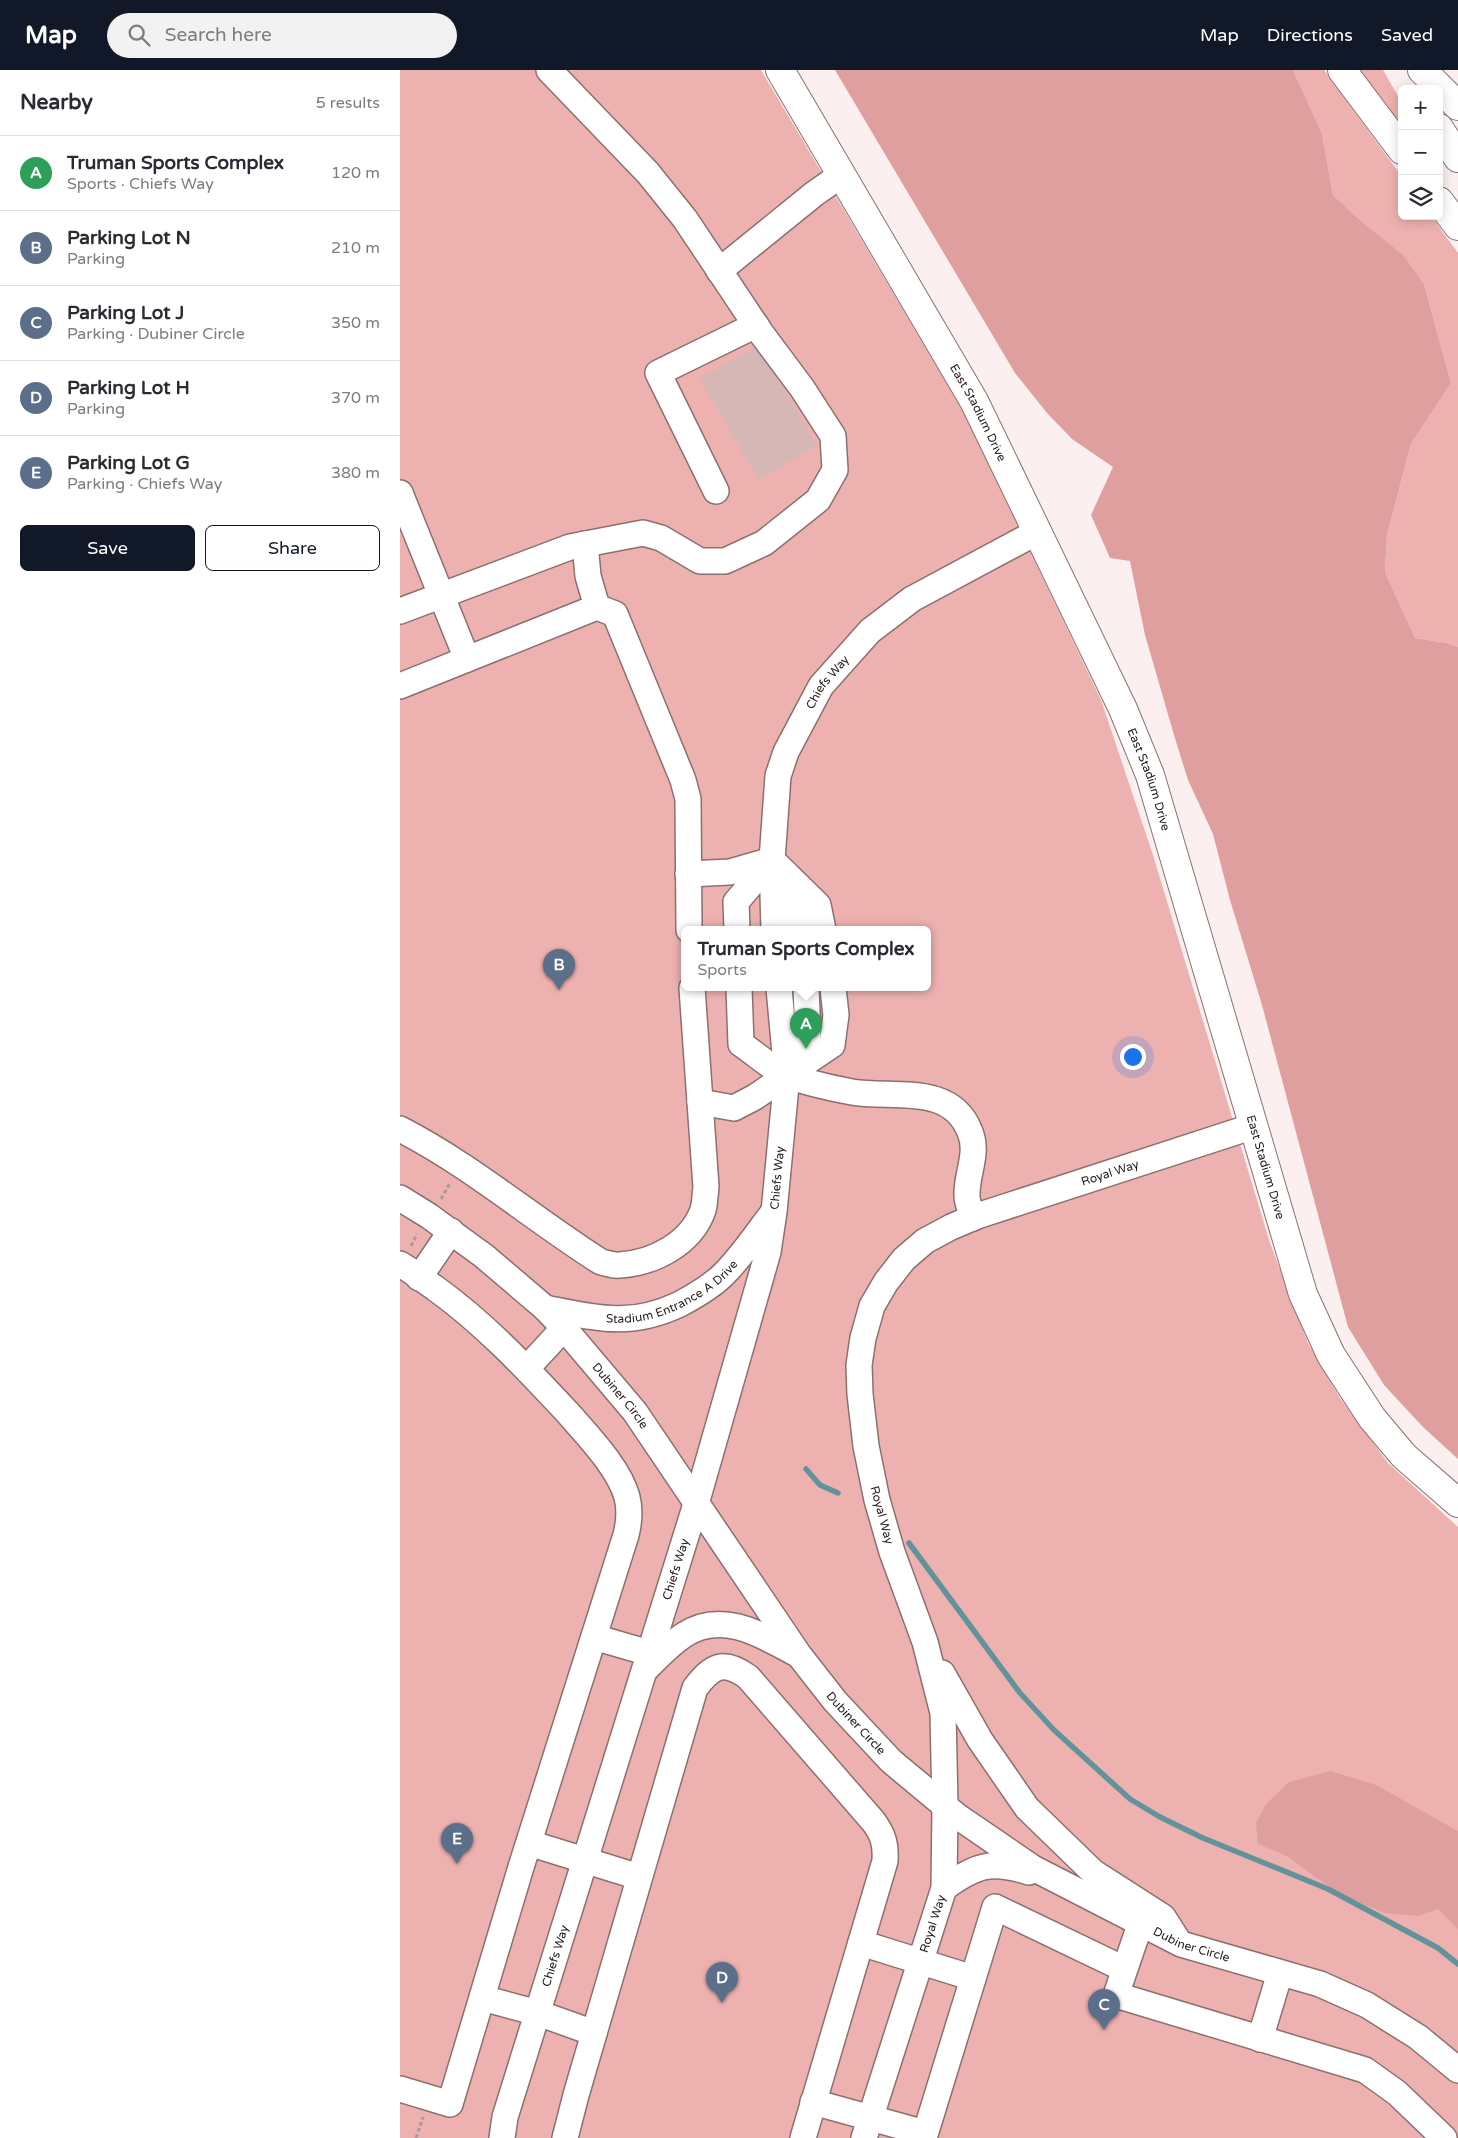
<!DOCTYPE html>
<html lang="en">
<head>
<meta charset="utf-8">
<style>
  :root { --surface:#fff; --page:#f2f2f3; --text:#2b2b33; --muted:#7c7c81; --line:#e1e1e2; --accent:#111827 }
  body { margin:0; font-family:"Varela Round",sans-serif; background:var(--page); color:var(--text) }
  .controls { position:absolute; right:15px; top:15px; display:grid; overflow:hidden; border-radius:8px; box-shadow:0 2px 12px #0003 }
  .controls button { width:45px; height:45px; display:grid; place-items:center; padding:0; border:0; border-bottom:1px solid var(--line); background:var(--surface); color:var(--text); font:25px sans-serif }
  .you { position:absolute; left:732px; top:986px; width:18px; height:18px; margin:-12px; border:4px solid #fff; border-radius:50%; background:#1a73e8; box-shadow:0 0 0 8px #1a73e833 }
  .badge { display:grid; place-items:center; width:32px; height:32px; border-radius:50%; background:var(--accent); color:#fff; font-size:16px; font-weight:700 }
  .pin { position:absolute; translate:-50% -41px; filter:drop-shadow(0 1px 2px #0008) }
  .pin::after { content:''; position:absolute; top:26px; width:18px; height:15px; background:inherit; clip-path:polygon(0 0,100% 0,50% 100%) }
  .popup { position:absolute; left:281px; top:856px; width:250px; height:65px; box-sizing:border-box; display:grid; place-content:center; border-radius:8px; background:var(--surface); filter:drop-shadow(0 1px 4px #0005); font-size:16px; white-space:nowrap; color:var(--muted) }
  .popup b { font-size:19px; color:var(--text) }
  .popup::after { content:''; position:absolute; left:50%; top:100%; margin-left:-10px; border:10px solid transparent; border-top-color:var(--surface) }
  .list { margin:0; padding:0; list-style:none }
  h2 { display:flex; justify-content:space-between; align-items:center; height:65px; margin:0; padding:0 20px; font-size:21px }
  h2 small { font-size:16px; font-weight:400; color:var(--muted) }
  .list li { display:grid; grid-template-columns:32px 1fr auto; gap:15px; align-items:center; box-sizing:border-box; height:75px; padding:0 20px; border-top:1px solid var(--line) }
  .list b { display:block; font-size:19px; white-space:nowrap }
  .list p { margin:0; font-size:16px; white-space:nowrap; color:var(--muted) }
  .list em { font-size:16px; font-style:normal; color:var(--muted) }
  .actions { display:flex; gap:10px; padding:15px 20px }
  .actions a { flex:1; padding:11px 0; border:1px solid var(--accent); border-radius:8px; text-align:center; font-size:18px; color:var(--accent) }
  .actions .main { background:var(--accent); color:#fff }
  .icon { flex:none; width:28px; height:28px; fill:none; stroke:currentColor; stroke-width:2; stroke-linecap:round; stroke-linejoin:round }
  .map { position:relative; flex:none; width:1058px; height:2068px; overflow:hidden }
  header { display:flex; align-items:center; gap:30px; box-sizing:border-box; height:70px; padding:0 25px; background:var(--accent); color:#fff }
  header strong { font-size:24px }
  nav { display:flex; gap:28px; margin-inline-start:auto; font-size:18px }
  .search { width:350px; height:45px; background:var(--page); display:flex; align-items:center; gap:12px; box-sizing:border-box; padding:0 18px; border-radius:28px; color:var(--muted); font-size:19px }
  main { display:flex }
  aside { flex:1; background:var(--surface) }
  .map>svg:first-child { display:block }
  .green { fill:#edb2b0; fill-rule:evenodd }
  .forest { fill:#df9f9e }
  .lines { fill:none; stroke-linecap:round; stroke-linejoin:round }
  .stream { stroke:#62939a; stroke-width:5.5 }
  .building { fill:#d5b7b6 }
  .minor-casing { stroke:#8b706f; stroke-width:28 }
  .major-casing { stroke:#8b706f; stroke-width:30 }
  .highway-casing { stroke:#8b706f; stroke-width:30 }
  .path { stroke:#a89b9b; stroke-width:3; stroke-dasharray:4 2.5; stroke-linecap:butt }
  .minor { stroke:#fff; stroke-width:25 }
  .major { stroke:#fff; stroke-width:28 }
  .highway { stroke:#fff; stroke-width:28 }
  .labels { text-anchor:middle; stroke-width:4; stroke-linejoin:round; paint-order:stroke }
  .street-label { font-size:12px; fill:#241919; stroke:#fff }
</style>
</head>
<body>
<header>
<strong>Map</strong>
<div class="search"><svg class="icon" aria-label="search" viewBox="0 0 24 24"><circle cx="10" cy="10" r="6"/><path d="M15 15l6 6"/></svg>Search here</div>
<nav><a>Map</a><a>Directions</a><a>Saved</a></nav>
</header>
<main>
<aside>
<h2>Nearby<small>5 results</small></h2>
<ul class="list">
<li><span class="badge" style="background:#2e9e5b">A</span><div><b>Truman Sports Complex</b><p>Sports · Chiefs Way</p></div><em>120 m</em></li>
<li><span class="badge" style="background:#5c6f8a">B</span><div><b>Parking Lot N</b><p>Parking</p></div><em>210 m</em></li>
<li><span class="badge" style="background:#5c6f8a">C</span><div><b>Parking Lot J</b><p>Parking · Dubiner Circle</p></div><em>350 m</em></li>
<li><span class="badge" style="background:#5c6f8a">D</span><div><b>Parking Lot H</b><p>Parking</p></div><em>370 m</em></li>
<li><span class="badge" style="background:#5c6f8a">E</span><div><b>Parking Lot G</b><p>Parking · Chiefs Way</p></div><em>380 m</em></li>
</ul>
<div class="actions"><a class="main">Save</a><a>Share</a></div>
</aside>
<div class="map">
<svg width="1058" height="2068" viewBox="0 0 1058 2068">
  <rect width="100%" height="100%" fill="#fcefef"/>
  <g class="green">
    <path d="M0 0H361L566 346 701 630 753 785 870 1173 908 1273 940 1328 988 1393 1058 1457V2068H0ZM285 860H527V918H285Z"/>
    <polygon points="893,0 924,0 1002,107 1002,146 1031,146 1058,183 1058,577 1047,573 1015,568 985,502 987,465 1011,374 1051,313 1024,214 1002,185 961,151 933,125 922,63"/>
    <polygon points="954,0 983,0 1002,33 1002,63"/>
  </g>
  <g class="forest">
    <polygon points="435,0 893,0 922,63 933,125 961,151 1003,185 1024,214 1051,313 1011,374 987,465 985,502 1015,568 1047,573 1058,577 1058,1389 1023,1357 984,1315 948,1257 862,935 830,830 813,764 788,710 774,665 745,565 730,491 710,488 691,445 713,397 672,369 647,343 615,303"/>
    <polygon points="931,1701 976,1715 1058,1761 1058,1859 1038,1839 1018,1846 985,1843 948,1828 918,1809 887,1786 858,1774 856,1753 866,1734 889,1712"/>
  </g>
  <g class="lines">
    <g class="stream">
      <polyline points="406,1399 420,1415 438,1423"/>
      <polyline points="509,1473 620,1623 654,1660 730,1729 760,1747 803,1768 928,1819 1038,1878 1058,1894"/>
    </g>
  </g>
  <polygon class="building" points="354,277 378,310 417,375 359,410 300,309"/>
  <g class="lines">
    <g class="minor-casing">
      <g id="minor">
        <polyline points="319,201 414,124 441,105"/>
        <polyline points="316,421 258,303 356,255"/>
        <polyline points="0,423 67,589"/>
        <polyline points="185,474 188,506 197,537"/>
        <polyline points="0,541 170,477 243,463 261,468 300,491 325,491 364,473 418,430 435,400 433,366 402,318 361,263 285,149 248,103 149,0"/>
        <polyline points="0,616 197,537 215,544 283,710 288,729 289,860"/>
        <polyline points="372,790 418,835 423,860"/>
        <polyline points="288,804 330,802 372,790"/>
        <polyline points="379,805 397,843 399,860"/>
        <polyline points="337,860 336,832 372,790"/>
        <path id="s1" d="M374 860 372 790 378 706 386 682 421 616 470 561 512 529 637 462"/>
        <path d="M339 918 341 974C355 983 374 1001 389 1006 408 1013 431 1018 452 1022 492 1029 551 1012 570 1062 579 1084 566 1104 567 1126 567 1133 571 1141 573 1148"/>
        <polyline points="389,1001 408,966 406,918"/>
        <polyline points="300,1032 334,1038 355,1027 432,975 436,945 433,918"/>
        <path d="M0 1059C72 1096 133 1149 201 1192 207 1193 214 1196 220 1195 253 1193 291 1174 303 1140 305 1133 305 1124 306 1117L292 918"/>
        <path id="s2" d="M0 1128 29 1146 84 1186 145 1238 164 1258 235 1342 399 1585 435 1631 491 1691 557 1746 633 1798 781 1874 920 1914 967 1935 1018 1967 1058 2000"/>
        <path d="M0 1194C12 1201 23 1210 35 1218 85 1254 126 1298 168 1343 188 1366 219 1398 227 1427 230 1439 229 1453 226 1465L121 1797 50 2034 0 2019"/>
        <polyline points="19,1208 51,1161"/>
        <path id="s3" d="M145 1238C197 1248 230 1258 280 1234 295 1226 312 1216 324 1204 342 1186 357 1163 372 1144"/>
        <polyline points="127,1298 164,1258"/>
        <polyline points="194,1567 249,1583"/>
        <path d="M245 1600C257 1588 270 1574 284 1565 322 1540 362 1565 395 1583"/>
        <polyline points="542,1603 580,1670 627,1738 693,1802 763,1847 779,1872"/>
        <polyline points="129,1773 239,1807"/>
        <path d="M544 1818C576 1795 591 1790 629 1802"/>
        <polyline points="740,1855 716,1925 965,2000 997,2023 1044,2068"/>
        <polyline points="461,1873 573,1908"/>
        <polyline points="82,1928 138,1943 194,1963"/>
        <polyline points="860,1969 880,1903"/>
        <polyline points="413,2032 525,2063"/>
        <path id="s4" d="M102 2068 105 2047 296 1434 368 1182 374 1142 387 1005 379 918"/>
        <path d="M165 2068 176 2025 295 1618C312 1596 323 1589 348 1607L473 1751C483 1764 486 1774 485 1791L403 2068"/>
        <path id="s5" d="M464 2068 544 1818 545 1736 543 1643 525 1572 492 1482 477 1430 466 1376 460 1324 459 1295 463 1268 472 1236 486 1212 504 1189 525 1171 551 1157 577 1146 854 1056"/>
        <polyline points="524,2068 595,1837 724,1899"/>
      </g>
    </g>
    <g class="major-casing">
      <g id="major">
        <path id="s6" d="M380 0 574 331 723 639 750 705 903 1224 931 1285 972 1348 1004 1386 1058 1433"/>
      </g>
    </g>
    <g class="highway-casing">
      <g id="highway">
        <polyline points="942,0 1002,80"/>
        <polyline points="1022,0 1058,36"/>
        <polyline points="1039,58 1058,88"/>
        <polyline points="1039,131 1058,156"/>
      </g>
    </g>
    <g class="path">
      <polyline points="41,1129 50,1113"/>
      <polyline points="11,1176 17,1164"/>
      <polyline points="16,2068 23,2047"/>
    </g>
    <use href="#minor" class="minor"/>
    <use href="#major" class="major"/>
    <use href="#highway" class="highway"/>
  </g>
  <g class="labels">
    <g class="street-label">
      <text dy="4" stroke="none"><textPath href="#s6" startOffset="396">East Stadium Drive</textPath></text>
      <text dy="4" stroke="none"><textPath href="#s1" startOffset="261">Chiefs Way</textPath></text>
      <text dy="4" stroke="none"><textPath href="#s6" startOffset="801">East Stadium Drive</textPath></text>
      <text dy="4" stroke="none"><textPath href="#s6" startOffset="1206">East Stadium Drive</textPath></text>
      <text dy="4" stroke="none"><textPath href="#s5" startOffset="1140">Royal Way</textPath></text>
      <text dy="4" stroke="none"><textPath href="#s4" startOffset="1000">Chiefs Way</textPath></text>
      <text dy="4" stroke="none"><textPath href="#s3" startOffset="135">Stadium Entrance A Drive</textPath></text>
      <text dy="4" stroke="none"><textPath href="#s2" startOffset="298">Dubiner Circle</textPath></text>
      <text transform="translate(482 1445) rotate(75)" y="4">Royal Way</text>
      <text dy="4" stroke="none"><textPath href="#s4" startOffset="595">Chiefs Way</textPath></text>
      <text dy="4" stroke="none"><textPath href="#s2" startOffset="702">Dubiner Circle</textPath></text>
      <text dy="4" stroke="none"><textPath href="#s5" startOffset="225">Royal Way</textPath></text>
      <text dy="4" stroke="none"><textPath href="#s2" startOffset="1108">Dubiner Circle</textPath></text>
      <text dy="4" stroke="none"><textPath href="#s4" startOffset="190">Chiefs Way</textPath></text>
    </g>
  </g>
</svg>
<div class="controls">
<button>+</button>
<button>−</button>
<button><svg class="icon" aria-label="layers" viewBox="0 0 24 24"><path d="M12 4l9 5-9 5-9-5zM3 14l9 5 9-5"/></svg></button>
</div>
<div class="you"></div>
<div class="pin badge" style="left:406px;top:979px;background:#2e9e5b">A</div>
<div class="popup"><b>Truman Sports Complex</b>Sports</div>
<div class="pin badge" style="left:159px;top:920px;background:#5c6f8a">B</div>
<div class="pin badge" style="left:704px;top:1960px;background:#5c6f8a">C</div>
<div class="pin badge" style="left:322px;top:1933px;background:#5c6f8a">D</div>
<div class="pin badge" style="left:57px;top:1794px;background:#5c6f8a">E</div>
</div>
</main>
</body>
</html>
